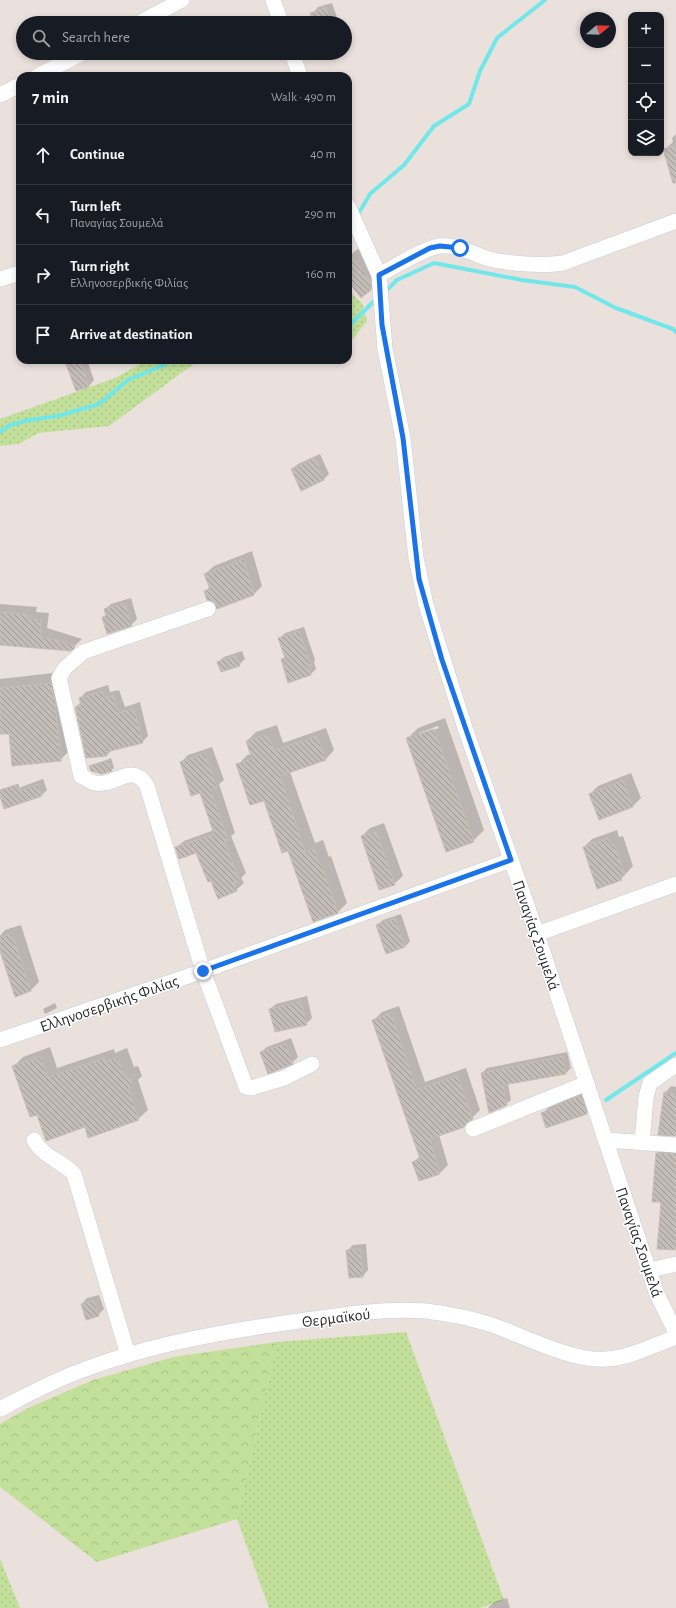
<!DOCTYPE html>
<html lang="en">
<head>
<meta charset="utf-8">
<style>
  :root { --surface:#171b24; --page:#242831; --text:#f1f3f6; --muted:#9ea1a6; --line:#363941 }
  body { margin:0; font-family:"Alegreya Sans",sans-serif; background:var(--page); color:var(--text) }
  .controls { position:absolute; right:12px; top:12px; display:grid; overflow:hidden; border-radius:8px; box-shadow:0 2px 6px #0003 }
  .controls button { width:36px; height:36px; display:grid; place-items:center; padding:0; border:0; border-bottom:1px solid var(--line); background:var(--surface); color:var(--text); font:20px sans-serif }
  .compass { position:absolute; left:580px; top:12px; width:36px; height:36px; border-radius:50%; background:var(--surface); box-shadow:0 2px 6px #0003; rotate:71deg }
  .stop { position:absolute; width:12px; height:12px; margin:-9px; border:3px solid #1a73e8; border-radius:50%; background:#fff }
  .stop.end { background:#1a73e8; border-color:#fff; box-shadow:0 1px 4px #0008 }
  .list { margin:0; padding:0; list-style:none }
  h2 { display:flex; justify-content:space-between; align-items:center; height:52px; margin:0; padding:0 16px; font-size:17px }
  h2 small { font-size:13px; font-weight:400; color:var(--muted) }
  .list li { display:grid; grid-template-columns:26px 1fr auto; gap:12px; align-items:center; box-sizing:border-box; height:60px; padding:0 16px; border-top:1px solid var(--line) }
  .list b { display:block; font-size:15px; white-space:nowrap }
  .list p { margin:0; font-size:13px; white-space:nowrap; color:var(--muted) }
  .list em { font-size:13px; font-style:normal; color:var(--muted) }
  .icon { flex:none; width:22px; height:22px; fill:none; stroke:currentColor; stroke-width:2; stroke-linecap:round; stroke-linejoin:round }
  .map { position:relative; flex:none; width:676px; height:1608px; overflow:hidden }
  .search { position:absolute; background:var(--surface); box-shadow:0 2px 6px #0003; left:16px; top:16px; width:336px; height:44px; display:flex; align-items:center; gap:10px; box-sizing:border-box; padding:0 14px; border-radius:22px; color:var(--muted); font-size:15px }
  .panel { position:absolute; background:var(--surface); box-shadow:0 2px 6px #0003; left:16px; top:72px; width:336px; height:292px; border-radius:12px }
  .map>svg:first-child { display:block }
  .grass { fill:url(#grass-dots) }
  .forest { fill:url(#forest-crowns) }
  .shadow { fill:#0003; fill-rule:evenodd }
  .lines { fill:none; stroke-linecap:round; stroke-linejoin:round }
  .stream { stroke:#72e7ea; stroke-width:4 }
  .building { fill:url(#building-back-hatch); stroke:#c7bdb6 }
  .minor-casing { stroke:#c7ced7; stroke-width:16 }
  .minor { stroke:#fff; stroke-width:15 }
  .route { stroke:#1a73e8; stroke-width:5 }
  .labels { text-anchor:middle; stroke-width:3; stroke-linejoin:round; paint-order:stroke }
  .street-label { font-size:16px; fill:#2a2a2a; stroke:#fff }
</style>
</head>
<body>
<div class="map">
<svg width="676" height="1608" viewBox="0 0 676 1608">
  <defs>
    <pattern id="grass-dots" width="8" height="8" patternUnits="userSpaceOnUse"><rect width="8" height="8" fill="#c2e09a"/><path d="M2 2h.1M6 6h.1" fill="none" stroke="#a7c085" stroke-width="1.8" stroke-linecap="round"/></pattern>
    <pattern id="forest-crowns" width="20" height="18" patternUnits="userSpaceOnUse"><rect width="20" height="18" fill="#c2e09a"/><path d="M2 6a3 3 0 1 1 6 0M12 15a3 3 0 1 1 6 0" fill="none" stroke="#a7c085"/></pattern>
    <pattern id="building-back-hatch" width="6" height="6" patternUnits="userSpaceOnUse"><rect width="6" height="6" fill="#c4bcb7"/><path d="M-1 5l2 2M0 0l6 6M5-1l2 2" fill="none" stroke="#9f9995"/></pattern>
  </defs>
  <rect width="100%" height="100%" fill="#ebe1dc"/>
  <g class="grass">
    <polygon points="348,290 362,303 367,321 348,345"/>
    <polygon points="148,360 199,360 109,426 38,433 19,444 0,446 0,419 115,378"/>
    <polygon points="406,1332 504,1600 480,1608 269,1608 237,1519 277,1342"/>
    <polygon points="0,1559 20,1608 0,1608"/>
  </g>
  <polygon class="forest" points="277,1342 237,1519 97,1562 0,1487 0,1424 28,1408 93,1380 174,1357"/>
  <g class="shadow">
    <polygon points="332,3 339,23 316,23 313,13 318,7"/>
    <polygon points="676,134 676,172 664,150 673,142 672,138"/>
    <polygon points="359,248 379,281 371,289 350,282 348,283 348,257"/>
    <polygon points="72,360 87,360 94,380 89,386 76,390 67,365"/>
    <polygon points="320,454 329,474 324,479 302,489 292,469 298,464"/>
    <polygon points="252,551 262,586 254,594 215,602 205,592 210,586 205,574 214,566"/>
    <polygon points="131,598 137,619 131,625 103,618 106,614 105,609 111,604"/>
    <polygon points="0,604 37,607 36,612 49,613 47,628 82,639 70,650 0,644"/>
    <polygon points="304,627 315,660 314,662 316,669 311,674 283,659 285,656 279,639 285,633"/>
    <polygon points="242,651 245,659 239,665 218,662 224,657"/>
    <polygon points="62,672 71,749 60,760 9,732 0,733 0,679"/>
    <polygon points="108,685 110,692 119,690 125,707 140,702 148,736 142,742 112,750 107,755 87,757 76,707 81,702 80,698 86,692"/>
    <path d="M445 718 484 830 473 841 407 739 418 728ZM438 726 439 728 419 735V733Z"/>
    <polygon points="277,725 283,743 326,728 334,750 325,760 290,772 315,843 323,840 329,857 331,856 347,903 338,912 314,920 289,849 265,799 238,765 247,755 251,754 247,741 256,732"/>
    <polygon points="212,747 224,780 219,784 235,833 231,836 246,873 241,878 244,883 236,890 212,880 197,851 176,848 184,841 214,830 201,792 181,762 188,755"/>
    <polygon points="111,758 114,768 111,770 90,767"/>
    <polygon points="631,773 641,798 633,806 590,794 598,786"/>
    <polygon points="43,779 47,790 42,795 16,792 21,787"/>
    <polygon points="384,823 403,876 394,884 362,836 370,828"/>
    <polygon points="617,830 619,837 623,836 633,866 621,879 584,847 592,839"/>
    <polygon points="401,914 410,941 405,947 377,925 383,920"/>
    <polygon points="21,925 39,982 31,990 0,948 0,936 5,930"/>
    <polygon points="307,996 312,1018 306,1024 270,1009 276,1004"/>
    <polygon points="55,1003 57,1008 45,1014 43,1009"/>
    <polygon points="399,1006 425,1082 466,1068 480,1110 464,1126 439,1135 448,1165 440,1173 420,1180 414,1162 420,1156 374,1020 382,1012"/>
    <polygon points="291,1038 298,1057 292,1063 261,1052 267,1047"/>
    <polygon points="50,1047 57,1068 114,1049 115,1053 127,1048 134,1067 138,1066 142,1076 138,1080 148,1110 138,1119 85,1126 37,1114 13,1067 23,1057"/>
    <polygon points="567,1052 571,1068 566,1073 508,1083 511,1100 506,1104 482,1073 487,1068"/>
    <polygon points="671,1086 676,1087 676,1136 665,1093"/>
    <polygon points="587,1090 592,1108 587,1113 547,1127 542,1114 548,1108"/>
    <polygon points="664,1146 676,1147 676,1249 662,1201 657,1153"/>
    <polygon points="366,1244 368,1270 363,1276 350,1277 347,1251 353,1245"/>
    <polygon points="99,1295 104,1309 98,1315 82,1304 87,1298"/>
    <polygon points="507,1598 510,1608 488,1608 494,1602"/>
  </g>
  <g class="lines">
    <g class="stream">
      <polyline points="357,216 370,194 404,165 434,126 469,104 480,71 497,38 545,0"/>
      <polyline points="348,232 352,225"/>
      <polyline points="384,293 397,280 434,263 522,280 575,287 616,308 673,329 676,332"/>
      <polyline points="348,327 377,298"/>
      <polyline points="0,432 10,425 29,420 58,416 99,404 128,380 164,365 170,360"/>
      <polyline points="606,1100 676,1053"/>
    </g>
  </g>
  <g class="building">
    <polygon points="326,8 331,23 314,23 310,13"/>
    <polygon points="676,146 676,183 673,183 663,149"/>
    <polygon points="348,252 371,282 371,290 361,298 348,281"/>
    <polygon points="80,360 89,387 76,391 66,364"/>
    <polygon points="315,458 324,480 301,491 291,469"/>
    <polygon points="244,559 254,595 217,609 214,602 207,600 204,591 210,589 204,574"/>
    <polygon points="125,603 132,626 107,634 102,617 106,616 104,609"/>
    <polygon points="0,612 29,615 29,619 41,620 40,636 75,645 74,648 71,651 0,645"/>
    <polygon points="299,631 311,666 309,667 311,675 288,683 281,659 285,658 278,638"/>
    <polygon points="236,655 240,666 221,672 217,662"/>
    <polygon points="51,683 55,702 61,761 12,766 9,734 0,734 0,688"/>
    <polygon points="102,691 104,698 113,695 119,713 134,708 143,743 106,752 107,756 86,758 75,707 81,705 79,698"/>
    <polygon points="434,729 474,842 446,852 406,738"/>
    <polygon points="268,734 274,751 317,736 326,760 280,776 305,852 314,849 320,865 322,865 338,913 313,922 288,851 282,853 264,801 250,805 236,764 252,759 246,741"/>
    <polygon points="205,753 217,788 211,790 228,841 224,842 240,881 234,883 237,891 218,899 211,881 208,882 196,853 179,859 175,847 214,834 200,793 191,796 180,762"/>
    <polygon points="108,760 112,771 102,774 91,771 89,766"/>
    <polygon points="623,780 633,807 599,820 589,794"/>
    <polygon points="18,784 20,790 38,784 42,796 4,809 0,796 0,790"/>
    <polygon points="376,831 395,885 379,890 361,836"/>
    <polygon points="608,838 611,845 614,844 625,875 620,877 622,880 597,889 583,847"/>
    <polygon points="395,918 405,947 386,954 376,925"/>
    <polygon points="12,933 31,991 15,997 0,951 0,937"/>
    <polygon points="301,1001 307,1025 275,1032 269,1009"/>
    <polygon points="391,1013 417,1090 457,1075 473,1119 466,1123 464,1127 430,1139 440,1174 419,1181 412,1162 420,1159 372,1020"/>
    <polygon points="285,1043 293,1064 268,1074 260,1052"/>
    <polygon points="40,1056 48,1077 104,1058 105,1062 118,1057 124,1076 129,1075 133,1087 128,1088 139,1120 88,1138 85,1127 46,1141 37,1115 30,1117 12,1066"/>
    <polygon points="563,1056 566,1074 503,1085 507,1105 489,1113 481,1073"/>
    <polygon points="664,1092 676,1094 676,1136 658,1135"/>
    <polygon points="581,1095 587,1114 546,1128 541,1113 558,1107 557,1105"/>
    <polygon points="656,1153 676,1154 676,1250 657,1249 661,1202 652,1202"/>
    <polygon points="361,1249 363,1277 349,1278 346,1250"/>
    <polygon points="94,1300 99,1316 86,1320 81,1304"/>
  </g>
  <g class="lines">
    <g class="minor-casing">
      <g id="minor">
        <polyline points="273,0 281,23"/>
        <polyline points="139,23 182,0"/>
        <polyline points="292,53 300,76"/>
        <polyline points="38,76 82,53"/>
        <polyline points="0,95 20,85"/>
        <polyline points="348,206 379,275 385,349 403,438 416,558 426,605 465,728 537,934 656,1292 676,1333"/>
        <path d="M379 275C394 267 425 248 439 246 457 244 473 254 489 259 509 264 543 266 563 263L676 221"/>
        <polyline points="0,279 20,273"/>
        <path d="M208 609 83 652 65 668 59 678 81 776C86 778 90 782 95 783 115 787 132 761 147 786L203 971 246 1087 251 1088 284 1078 312 1064"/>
        <polyline points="537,934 676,884"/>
        <polyline points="0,1040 203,971 511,860"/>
        <polyline points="473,1129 587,1083"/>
        <path d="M34 1140C44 1158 61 1160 74 1174L128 1355"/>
        <polyline points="605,1140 676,1145"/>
        <polyline points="642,1143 646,1097 650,1083 676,1065"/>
        <polyline points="650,1270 676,1264"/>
        <path d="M0 1409C27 1395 54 1380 83 1370 153 1343 233 1330 306 1320 346 1314 386 1308 426 1311 450 1314 472 1318 495 1326 525 1337 574 1362 606 1359 629 1358 654 1345 676 1337"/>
      </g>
    </g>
    <use href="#minor" class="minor"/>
  </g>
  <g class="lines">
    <polyline class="route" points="203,971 511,860 442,660 419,579 403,438 382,325 379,275 430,248 440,246 460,248"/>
  </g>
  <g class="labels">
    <g class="street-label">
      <text transform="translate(537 935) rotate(71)" y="6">Παναγίας Σουμελά</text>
      <text transform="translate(109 1003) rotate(-19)" y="6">Ελληνοσερβικής Φιλίας</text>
      <text transform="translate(640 1242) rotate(71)" y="6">Παναγίας Σουμελά</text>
      <text transform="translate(336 1317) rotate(-7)" y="6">Θερμαϊκού</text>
    </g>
  </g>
</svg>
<div class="controls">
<button>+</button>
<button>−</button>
<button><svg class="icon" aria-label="locate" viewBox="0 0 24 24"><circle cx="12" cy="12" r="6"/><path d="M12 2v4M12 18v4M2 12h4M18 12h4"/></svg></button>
<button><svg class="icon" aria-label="layers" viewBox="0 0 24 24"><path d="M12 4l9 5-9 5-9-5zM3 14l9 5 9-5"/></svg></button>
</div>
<svg class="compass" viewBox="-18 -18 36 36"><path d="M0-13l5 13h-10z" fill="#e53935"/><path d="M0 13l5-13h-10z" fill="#9ea1a6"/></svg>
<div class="stop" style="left:460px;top:248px"></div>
<div class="stop end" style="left:203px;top:971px"></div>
<div class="search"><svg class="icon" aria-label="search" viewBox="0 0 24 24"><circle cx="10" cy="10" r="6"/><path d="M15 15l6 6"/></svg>Search here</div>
<section class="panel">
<h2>7 min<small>Walk · 490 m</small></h2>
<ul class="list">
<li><svg class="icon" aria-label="ahead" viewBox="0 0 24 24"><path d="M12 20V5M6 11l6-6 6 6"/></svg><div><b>Continue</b></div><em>40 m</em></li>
<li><svg class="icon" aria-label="left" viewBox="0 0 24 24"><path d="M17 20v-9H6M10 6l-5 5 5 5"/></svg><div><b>Turn left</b><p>Παναγίας Σουμελά</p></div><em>290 m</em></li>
<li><svg class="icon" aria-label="right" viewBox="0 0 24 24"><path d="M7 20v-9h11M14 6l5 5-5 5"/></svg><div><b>Turn right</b><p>Ελληνοσερβικής Φιλίας</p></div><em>160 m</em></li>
<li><svg class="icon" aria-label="arrive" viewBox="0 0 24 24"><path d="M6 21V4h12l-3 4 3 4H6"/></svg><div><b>Arrive at destination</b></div></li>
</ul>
</section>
</div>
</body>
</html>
